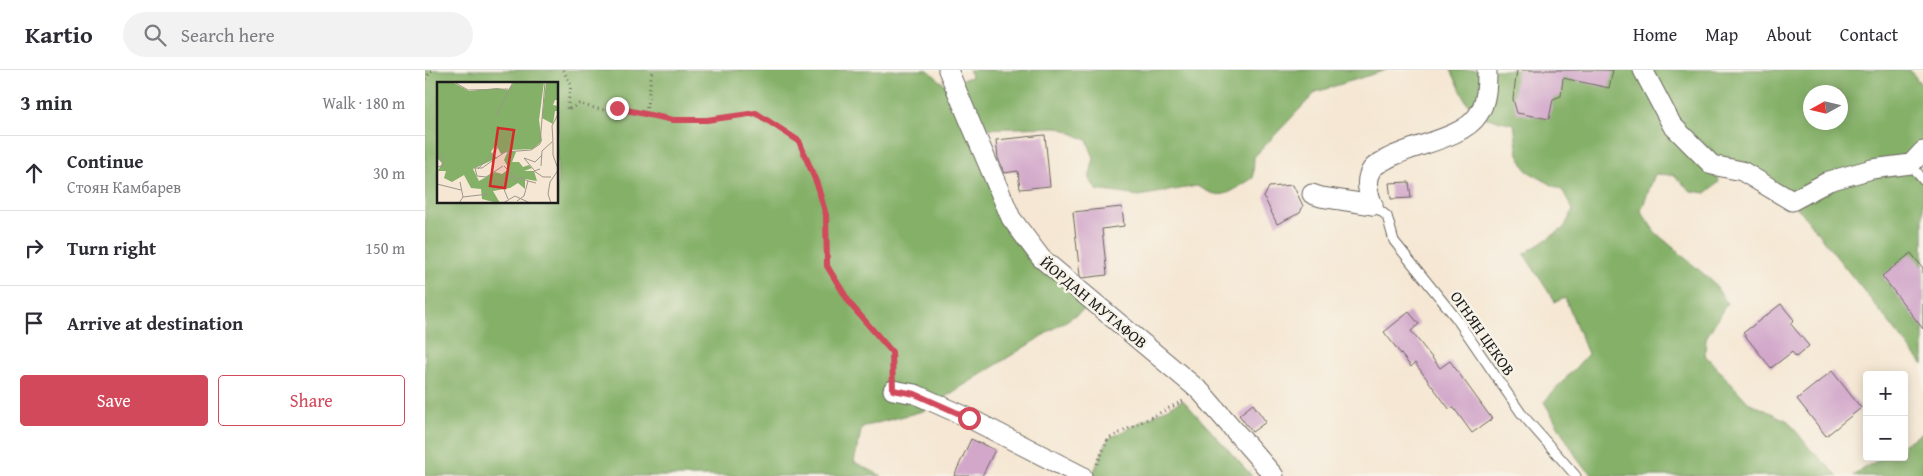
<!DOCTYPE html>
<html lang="en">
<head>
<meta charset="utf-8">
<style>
  :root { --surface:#fff; --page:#f2f2f3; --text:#2b2b33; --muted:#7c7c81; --line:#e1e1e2; --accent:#d1495b }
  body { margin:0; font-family:"Gentium Book Plus",serif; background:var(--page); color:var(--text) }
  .controls { position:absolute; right:15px; bottom:15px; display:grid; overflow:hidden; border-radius:5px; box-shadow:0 2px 12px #0003 }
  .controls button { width:45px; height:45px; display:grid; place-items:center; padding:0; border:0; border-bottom:1px solid var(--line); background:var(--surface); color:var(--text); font:25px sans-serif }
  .compass { position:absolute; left:1378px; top:15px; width:45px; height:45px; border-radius:50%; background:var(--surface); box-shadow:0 2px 12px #0003; rotate:262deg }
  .stop { position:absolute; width:15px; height:15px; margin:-11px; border:4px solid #d1495b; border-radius:50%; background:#fff }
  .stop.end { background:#d1495b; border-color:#fff; box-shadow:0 1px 5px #0008 }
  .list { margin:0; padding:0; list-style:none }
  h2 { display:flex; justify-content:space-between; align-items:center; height:65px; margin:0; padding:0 20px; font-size:21px }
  h2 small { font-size:16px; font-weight:400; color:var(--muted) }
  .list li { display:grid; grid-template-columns:32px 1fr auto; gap:15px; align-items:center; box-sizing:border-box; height:75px; padding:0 20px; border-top:1px solid var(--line) }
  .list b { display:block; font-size:19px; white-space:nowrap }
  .list p { margin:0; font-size:16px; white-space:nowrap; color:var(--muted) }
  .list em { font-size:16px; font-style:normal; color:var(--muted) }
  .actions { display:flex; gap:10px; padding:15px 20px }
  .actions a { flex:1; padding:11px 0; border:1px solid var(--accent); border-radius:5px; text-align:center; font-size:18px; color:var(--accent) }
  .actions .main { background:var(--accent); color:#fff }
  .icon { flex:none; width:28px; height:28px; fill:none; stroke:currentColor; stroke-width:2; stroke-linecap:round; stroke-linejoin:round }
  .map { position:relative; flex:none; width:1498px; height:406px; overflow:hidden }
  header { display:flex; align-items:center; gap:30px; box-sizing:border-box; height:70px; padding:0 25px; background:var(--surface); border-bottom:1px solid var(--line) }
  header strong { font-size:24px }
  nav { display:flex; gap:28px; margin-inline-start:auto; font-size:18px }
  .search { width:350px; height:45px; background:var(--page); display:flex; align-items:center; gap:12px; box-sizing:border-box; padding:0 18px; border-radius:28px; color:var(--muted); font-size:19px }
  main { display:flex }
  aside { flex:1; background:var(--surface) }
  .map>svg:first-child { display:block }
  .forest { fill:#84b068; stroke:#506642; fill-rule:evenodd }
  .building { fill:#d2a7ca }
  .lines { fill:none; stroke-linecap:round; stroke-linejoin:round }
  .lane-casing { stroke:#68635c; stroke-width:11 }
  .street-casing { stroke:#68635c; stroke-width:21 }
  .path { stroke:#68635c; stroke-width:3; stroke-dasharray:1 4; stroke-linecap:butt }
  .lane { stroke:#fff; stroke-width:9 }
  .street { stroke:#fff; stroke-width:19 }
  .route { stroke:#d1495b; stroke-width:6 }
  .labels { text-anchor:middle; stroke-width:5; stroke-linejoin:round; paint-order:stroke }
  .street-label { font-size:16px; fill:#1c1c1c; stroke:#f7f3e8 }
  .inset-road { fill:none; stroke:#9e968a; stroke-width:1 }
  .view { fill:#d62828; fill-opacity:0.15; stroke:#d62828; stroke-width:2.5 }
  .inset-edge { fill:none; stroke:#1c1c1c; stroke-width:2.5 }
</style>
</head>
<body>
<header>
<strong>Kartio</strong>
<div class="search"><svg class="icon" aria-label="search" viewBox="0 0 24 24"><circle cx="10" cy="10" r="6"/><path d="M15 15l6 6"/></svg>Search here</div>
<nav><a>Home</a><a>Map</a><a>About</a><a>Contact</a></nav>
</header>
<main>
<aside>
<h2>3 min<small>Walk · 180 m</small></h2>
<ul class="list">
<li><svg class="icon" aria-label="ahead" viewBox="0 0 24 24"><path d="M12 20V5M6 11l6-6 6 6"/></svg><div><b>Continue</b><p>Стоян Камбарев</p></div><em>30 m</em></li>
<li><svg class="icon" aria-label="right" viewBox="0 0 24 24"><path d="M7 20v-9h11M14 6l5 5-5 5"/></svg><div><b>Turn right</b></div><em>150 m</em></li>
<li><svg class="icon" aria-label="arrive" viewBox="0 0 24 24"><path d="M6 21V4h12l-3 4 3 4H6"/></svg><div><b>Arrive at destination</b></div></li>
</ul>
<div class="actions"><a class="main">Save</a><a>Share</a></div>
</aside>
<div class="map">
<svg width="1498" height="406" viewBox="0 0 1498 406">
  <rect width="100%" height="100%" fill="#f7f3e8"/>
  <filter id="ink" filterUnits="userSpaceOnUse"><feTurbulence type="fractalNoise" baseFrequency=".02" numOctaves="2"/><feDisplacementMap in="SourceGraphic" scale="10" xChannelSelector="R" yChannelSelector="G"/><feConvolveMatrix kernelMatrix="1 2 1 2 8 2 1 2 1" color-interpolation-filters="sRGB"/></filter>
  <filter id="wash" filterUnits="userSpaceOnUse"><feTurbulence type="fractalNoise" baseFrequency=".0096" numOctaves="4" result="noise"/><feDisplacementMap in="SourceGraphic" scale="20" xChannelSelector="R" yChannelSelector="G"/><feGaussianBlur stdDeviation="1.12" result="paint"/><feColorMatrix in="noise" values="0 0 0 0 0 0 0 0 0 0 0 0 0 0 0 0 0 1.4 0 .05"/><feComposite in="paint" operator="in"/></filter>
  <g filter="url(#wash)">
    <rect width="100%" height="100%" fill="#f5e7d3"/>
    <g class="forest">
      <path d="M0 0H503L520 15 546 7 544 0H961L891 22 829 87 828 108C803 123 799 132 772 116L714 126 672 120 664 109 669 88 662 70 633 57 547 59 578 150 660 239 498 341 437 357 429 392 457 406H0ZM14 14H132V132H14Z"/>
      <path d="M1026 0H1485L1498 17V81L1486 94 1498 110V295L1367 131 1288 96 1294 112 1281 123 1266 121 1248 105 1230 104 1216 141 1230 162 1288 212 1302 233 1281 268 1280 285 1323 332 1363 351 1385 379 1413 406H1169L1155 393 1119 332 1163 284 1140 228 1130 232 1099 184 1139 158 1148 140 1138 121 1102 101 1093 84 1089 54 1053 46 1041 31ZM1386 22H1416V52H1386Z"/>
      <polygon points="758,330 827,406 667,406 683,369"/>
      <polygon points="1498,363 1498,406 1427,406 1458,387 1479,387 1479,374"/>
    </g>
    <g id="blocks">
      <g class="building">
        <polygon points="1092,0 1188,0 1184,18 1138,8 1136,26 1128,29 1124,49 1092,43 1088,29"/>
        <polygon points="620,65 625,116 595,119 593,101 579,103 573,88 571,70"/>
        <polygon points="984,112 986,128 966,129 964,113"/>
        <polygon points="868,115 878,136 875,143 852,154 839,127 844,117"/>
        <polygon points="697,137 699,156 677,159 682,205 657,208 655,206 648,142"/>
        <polygon points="1486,183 1498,198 1498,259 1457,206"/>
        <polygon points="1356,234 1369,250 1365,253 1384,276 1371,287 1367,282 1346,298 1318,263"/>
        <polygon points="984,242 994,254 986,261 1015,298 1025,291 1067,349 1047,363 1028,337 1025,340 990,293 986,297 959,262"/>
        <polygon points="1407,301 1436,338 1401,366 1372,329"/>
        <polygon points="828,334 841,352 827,362 814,345"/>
        <polygon points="546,369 570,380 557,406 529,406"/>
      </g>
    </g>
  </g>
  <g filter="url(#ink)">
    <use href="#blocks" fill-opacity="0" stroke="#68635c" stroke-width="1"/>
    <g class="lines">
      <g class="lane-casing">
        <g id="lane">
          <polyline points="1486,94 1498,110"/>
          <polyline points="948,135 962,146 969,171 1031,248 1096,343 1151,406"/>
        </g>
      </g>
      <g class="street-casing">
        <g id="street">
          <polyline points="523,0 586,148 616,188 776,322 849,406"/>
          <polyline points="1218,0 1247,55 1287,95 1317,101 1367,131 1404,111 1447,99 1486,94 1498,81"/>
          <polyline points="887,124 896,127 948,135"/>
          <path d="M948 135C943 123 939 110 947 99 950 95 956 92 960 90 985 75 1038 69 1053 45 1062 32 1062 15 1062 0"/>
          <polyline points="468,320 490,324 544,348 657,406"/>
        </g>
      </g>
      <g class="path">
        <polyline points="138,0 146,15 142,40 154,34 177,40 192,38 248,50 283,50 331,43 374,71 392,114 401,145 402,196 426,235 467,282 468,302"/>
        <polyline points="0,9 7,0"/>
        <polyline points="221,43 227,0"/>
        <polyline points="672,394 683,369 758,331"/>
      </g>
      <use href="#lane" class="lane"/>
      <use href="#street" class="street"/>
    </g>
  </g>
  <g class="lines" filter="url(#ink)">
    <polyline class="route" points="192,38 248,50 282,50 331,43 374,71 392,114 401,145 402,196 426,235 467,282 468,320 490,324 544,348"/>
  </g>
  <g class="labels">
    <g class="street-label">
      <text transform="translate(669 232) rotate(40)" y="6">ЙОРДАН МУТАФОВ</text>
      <text transform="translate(1058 263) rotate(55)" y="6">ОГНЯН ЦЕКОВ</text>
    </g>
  </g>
  <g transform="translate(12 12)">
    <rect width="121" height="121" fill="#f5e7d3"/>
    <path d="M0 0H15L32 9 60 6 71 8 77 0H107L102 38 105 59 96 67 73 68 79 70 75 80H82L86 85 92 83 95 86 87 89H97L100 99 88 97V107L81 101 73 106 56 109 63 121H60L45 117 44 107 34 106 27 93 15 100 7 96 9 89H1L5 81 0 76ZM59 62 64 72 71 69 67 78 72 87 65 92 58 90 42 99 36 87 60 76 54 70ZM109 0H121V18H118L116 23 121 24V29H118L116 42 105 36Z" fill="#84b068" fill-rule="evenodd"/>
    <path class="inset-road" d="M17 0 31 8 71 7M59 34 76 0M115 44 122 30M116 60V73L121 87M66 84 49 95 40 94 38 86H45L68 70 94 68 103 62 108 0M67 84 78 95H70L64 100 71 117M104 84 105 69 116 59 115 44M0 85 6 84 4 72M41 87 62 64M103 87 97 89 106 95H114M97 88 87 76 98 80 105 73M77 99 84 96 91 99M0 102 24 108M26 115 51 112M80 119 87 114 91 99 99 101M22 121 26 115 23 100M66 121 78 114 93 121M114 121 111 112 113 100 122 87"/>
    <path class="view" d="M61 46 77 48 68 106 53 104Z"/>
    <rect width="121" height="121" class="inset-edge"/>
  </g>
</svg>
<div class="controls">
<button>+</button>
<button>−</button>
</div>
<svg class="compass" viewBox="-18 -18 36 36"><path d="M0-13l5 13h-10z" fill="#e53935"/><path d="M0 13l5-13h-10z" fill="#7c7c81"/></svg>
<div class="stop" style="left:544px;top:348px"></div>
<div class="stop end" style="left:192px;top:38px"></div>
</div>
</main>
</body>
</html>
